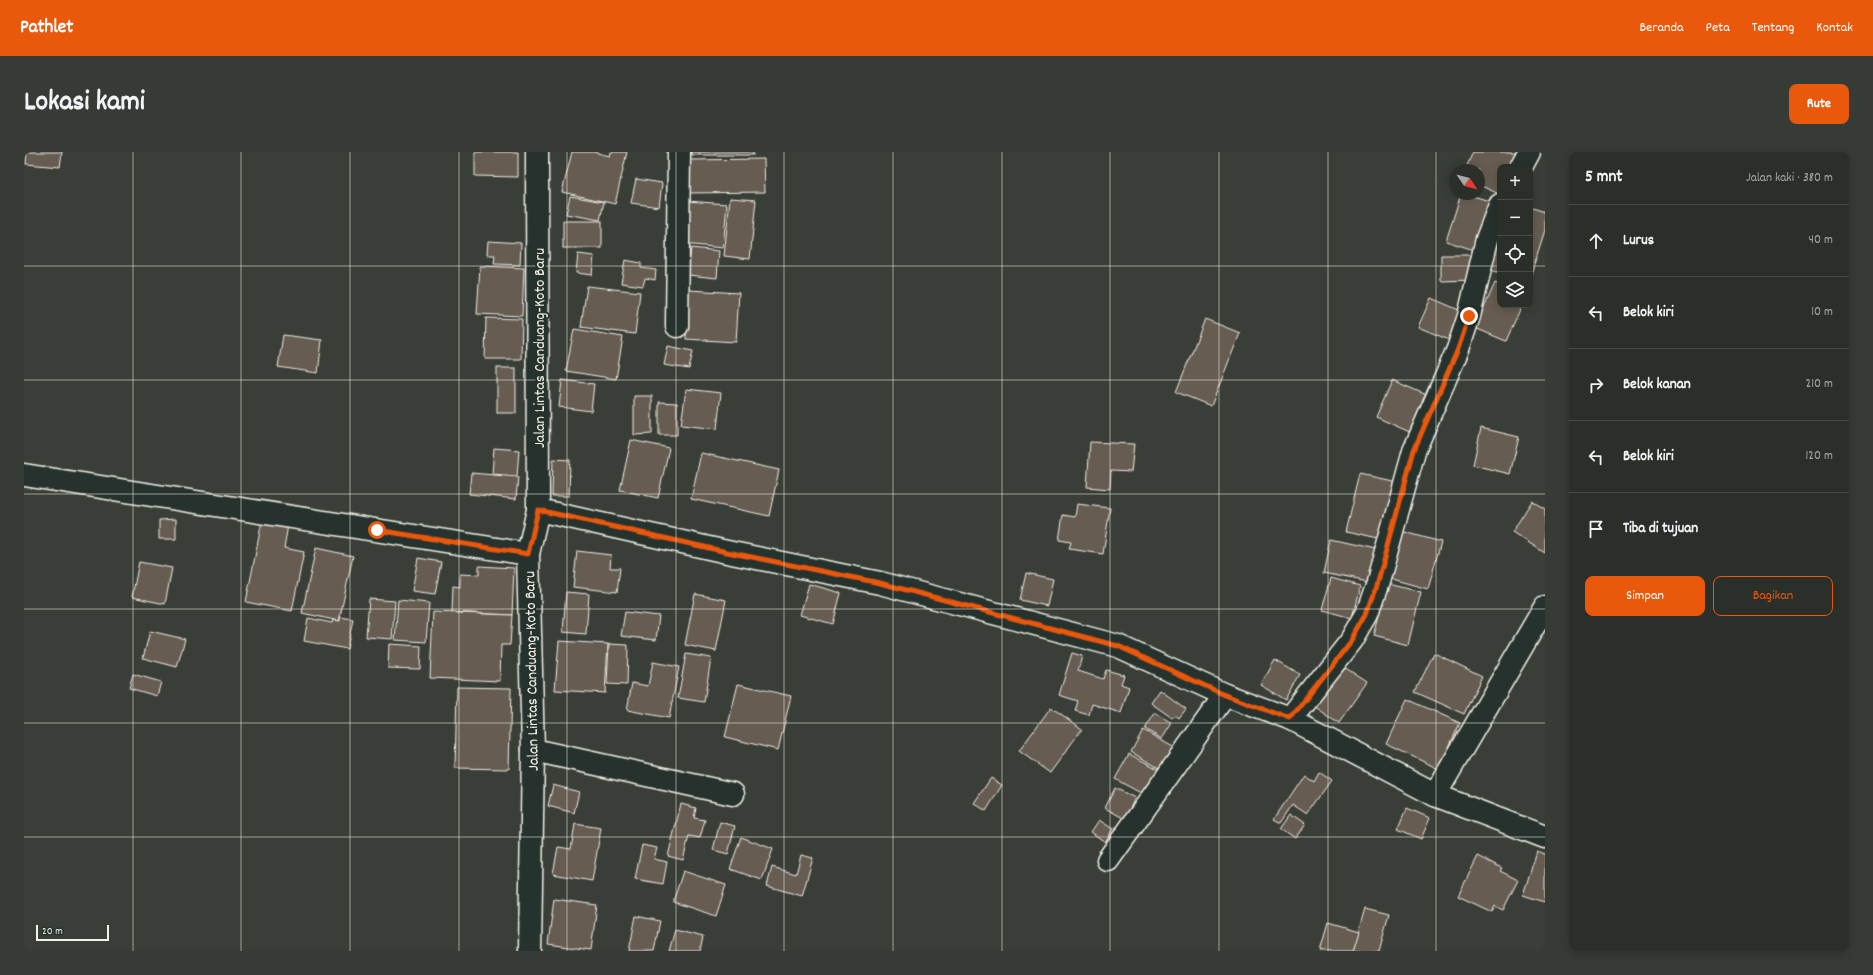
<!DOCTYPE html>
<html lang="id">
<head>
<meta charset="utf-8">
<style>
  :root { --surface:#2b2f2a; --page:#373b36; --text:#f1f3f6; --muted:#a6a9a8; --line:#474a47; --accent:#ea580c }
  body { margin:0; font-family:Dekko,sans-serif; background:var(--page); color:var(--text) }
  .controls { position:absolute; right:12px; top:12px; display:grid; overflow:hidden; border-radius:8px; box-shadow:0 2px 10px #0003 }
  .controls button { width:36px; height:36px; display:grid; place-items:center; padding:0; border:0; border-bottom:1px solid var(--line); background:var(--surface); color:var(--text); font:20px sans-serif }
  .compass { position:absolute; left:1425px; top:12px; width:36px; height:36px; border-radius:50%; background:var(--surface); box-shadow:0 2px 10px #0003; rotate:125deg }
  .scale { position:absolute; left:12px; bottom:10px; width:73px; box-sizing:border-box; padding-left:4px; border:2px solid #f4f1e8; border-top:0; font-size:11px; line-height:14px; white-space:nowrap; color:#f4f1e8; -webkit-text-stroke:3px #26332d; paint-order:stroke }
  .stop { position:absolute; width:12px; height:12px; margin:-9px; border:3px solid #ea580c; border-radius:50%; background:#fff }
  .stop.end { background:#ea580c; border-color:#fff; box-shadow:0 1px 4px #0008 }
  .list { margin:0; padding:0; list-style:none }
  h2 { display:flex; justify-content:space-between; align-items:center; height:52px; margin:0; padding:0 16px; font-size:17px }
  h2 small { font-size:13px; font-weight:400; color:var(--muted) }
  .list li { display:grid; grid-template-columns:26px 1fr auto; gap:12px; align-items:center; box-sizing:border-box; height:72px; padding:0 16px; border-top:1px solid var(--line) }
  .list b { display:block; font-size:15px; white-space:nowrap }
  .list em { font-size:13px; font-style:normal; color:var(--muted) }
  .actions { display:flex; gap:8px; padding:12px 16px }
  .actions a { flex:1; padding:9px 0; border:1px solid var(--accent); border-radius:8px; text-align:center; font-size:14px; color:var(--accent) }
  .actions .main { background:var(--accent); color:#fff }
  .icon { flex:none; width:22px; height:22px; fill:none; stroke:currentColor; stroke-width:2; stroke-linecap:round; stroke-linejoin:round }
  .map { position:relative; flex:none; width:1521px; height:799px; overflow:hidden; border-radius:8px }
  header { display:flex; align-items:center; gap:24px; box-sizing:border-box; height:56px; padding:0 20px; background:var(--accent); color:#fff }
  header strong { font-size:19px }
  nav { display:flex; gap:22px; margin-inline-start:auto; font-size:14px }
  .intro { display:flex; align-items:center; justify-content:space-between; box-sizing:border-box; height:96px; padding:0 24px }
  h1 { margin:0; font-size:28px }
  .button { padding:10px 18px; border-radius:8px; background:var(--accent); color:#fff; font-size:14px; font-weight:700 }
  main { display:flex; gap:24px; padding:0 24px }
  aside { flex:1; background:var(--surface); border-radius:8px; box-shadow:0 2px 10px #0003 }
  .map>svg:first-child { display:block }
  .building { fill:#665b51; stroke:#f4f1e8 }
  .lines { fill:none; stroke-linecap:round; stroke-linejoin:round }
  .minor-casing { stroke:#f4f1e8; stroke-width:25 }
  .major-casing { stroke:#f4f1e8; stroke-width:25 }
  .minor { stroke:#26332d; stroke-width:22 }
  .major { stroke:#26332d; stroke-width:22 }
  .route { stroke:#ea580c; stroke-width:5 }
  .grid { fill:none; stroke:#f4f1e8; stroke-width:1; stroke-opacity:0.55 }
  .labels { text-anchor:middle; stroke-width:4; stroke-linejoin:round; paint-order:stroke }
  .street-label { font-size:16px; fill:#f4f1e8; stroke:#26332d }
</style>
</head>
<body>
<header>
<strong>Pathlet</strong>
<nav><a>Beranda</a><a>Peta</a><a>Tentang</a><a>Kontak</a></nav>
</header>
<div class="intro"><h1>Lokasi kami</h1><a class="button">Rute</a></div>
<main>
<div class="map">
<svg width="1521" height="799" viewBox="0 0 1521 799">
  <rect width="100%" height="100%" fill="#393f38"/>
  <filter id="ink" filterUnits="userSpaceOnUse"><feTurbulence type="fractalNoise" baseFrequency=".025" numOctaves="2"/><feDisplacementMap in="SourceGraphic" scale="8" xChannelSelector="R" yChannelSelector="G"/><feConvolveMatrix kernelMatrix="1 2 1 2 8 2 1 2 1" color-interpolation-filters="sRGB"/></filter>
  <g filter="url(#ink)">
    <g class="building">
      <polygon points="3,0 38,0 36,15 2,12"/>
      <polygon points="451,0 494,0 494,25 451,24"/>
      <polygon points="548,0 569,0 586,4 587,0 603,0 591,52 538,40"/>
      <rect x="665" y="0" width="64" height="3"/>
      <polygon points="1449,0 1494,0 1487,15 1476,15 1475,42 1455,33 1455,18 1441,18"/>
      <polygon points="740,7 741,40 665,41 665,8"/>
      <polygon points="612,27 638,31 635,55 607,51"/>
      <polygon points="1437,42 1442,42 1469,50 1453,99 1422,89"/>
      <polygon points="546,44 580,50 576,68 542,62"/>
      <polygon points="706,46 732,48 726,107 700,104"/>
      <polygon points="663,49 703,52 699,96 660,92"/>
      <polygon points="1506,55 1521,60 1521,78 1506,125"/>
      <rect x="539" y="69" width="39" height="27"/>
      <polygon points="464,89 497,91 496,113 470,112 471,103 463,103"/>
      <polygon points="1476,89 1476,121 1466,118"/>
      <polygon points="667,96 695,99 693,126 664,123"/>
      <polygon points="554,102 570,104 568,123 552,121"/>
      <polygon points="1417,103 1450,103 1449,128 1417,129"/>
      <polygon points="601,108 617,111 617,116 632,118 631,128 621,126 619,134 597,131"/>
      <polygon points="456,114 500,116 498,164 453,162"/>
      <polygon points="1471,131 1476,133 1476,153 1498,153 1482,189 1451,176"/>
      <polygon points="563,134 616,140 611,182 557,175"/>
      <polygon points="665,138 715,141 712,190 662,187"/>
      <polygon points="1407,146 1442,161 1430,190 1394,175"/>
      <polygon points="462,166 498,167 497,207 461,207"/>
      <polygon points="1181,167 1216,181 1187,254 1152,240"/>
      <polygon points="550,177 599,185 592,227 542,219"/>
      <polygon points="259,183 298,188 294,221 254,215"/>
      <polygon points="644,194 669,199 665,217 640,213"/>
      <rect x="473" y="216" width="19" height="45"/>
      <polygon points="538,228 570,232 567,259 535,255"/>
      <polygon points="1368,228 1405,244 1388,281 1352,265"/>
      <polygon points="662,237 697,241 693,277 657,273"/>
      <polygon points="610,244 628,244 628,282 610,283"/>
      <polygon points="635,250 653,251 653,283 635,283"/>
      <polygon points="1457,276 1495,285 1486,322 1449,313"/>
      <polygon points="607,288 645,296 634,346 596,338"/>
      <polygon points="1066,290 1110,292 1107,320 1087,319 1086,337 1063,335"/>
      <polygon points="470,296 495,298 493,324 468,322"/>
      <polygon points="677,301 755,318 745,364 667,347"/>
      <polygon points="529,307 546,308 545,344 528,344"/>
      <polygon points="447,321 494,325 492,347 445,342"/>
      <polygon points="1336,322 1373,330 1359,388 1322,380"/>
      <polygon points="1508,349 1521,357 1521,401 1488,380"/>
      <polygon points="1053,352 1086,356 1079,402 1045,397 1047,390 1035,388 1039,363 1051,365"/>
      <polygon points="152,367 152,387 135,387 135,368"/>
      <polygon points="238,369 264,373 260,396 280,400 268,459 222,450"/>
      <polygon points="1377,379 1417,390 1404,437 1364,426"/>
      <polygon points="1307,388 1356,399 1348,431 1300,421"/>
      <polygon points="292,396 329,404 315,469 278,461"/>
      <polygon points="553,399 587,403 586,416 596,416 593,440 549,435"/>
      <polygon points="394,406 417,410 411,442 388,439"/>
      <polygon points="115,410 148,416 141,452 108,445"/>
      <polygon points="455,414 490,416 488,463 428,460 429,434 436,435 436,422 455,423"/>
      <polygon points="1002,421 1029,427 1023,454 996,448"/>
      <polygon points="1307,426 1336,434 1328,466 1298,458"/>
      <polygon points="785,432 817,441 809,472 776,463"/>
      <polygon points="1363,432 1397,440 1384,493 1350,484"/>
      <polygon points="542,440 565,442 562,482 539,480"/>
      <polygon points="671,442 702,448 692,499 661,493"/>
      <polygon points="345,447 371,449 368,487 342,485"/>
      <polygon points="374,448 405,451 402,490 371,488"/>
      <polygon points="409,460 488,463 486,493 477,493 476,529 406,526"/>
      <polygon points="601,460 635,464 632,488 597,484"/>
      <polygon points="316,465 329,467 323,497 280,489 284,466 308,471 309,468 316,469"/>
      <polygon points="126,479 161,487 153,515 119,506"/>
      <polygon points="535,489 584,492 581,541 531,538"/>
      <polygon points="365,492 397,494 396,517 364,516"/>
      <polygon points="585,492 604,493 603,533 583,532"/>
      <polygon points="1048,501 1058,504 1054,519 1079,527 1082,518 1100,523 1097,532 1105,535 1097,561 1068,552 1065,563 1051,559 1054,549 1035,543"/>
      <polygon points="1410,501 1458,524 1440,562 1391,540"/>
      <polygon points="662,502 687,506 680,550 654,546"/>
      <polygon points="1251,508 1276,523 1262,548 1237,533"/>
      <polygon points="629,510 655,515 645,566 603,558 608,531 624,534"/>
      <polygon points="1314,512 1343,531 1315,571 1286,551"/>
      <polygon points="109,522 137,530 133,544 105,536"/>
      <polygon points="714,532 767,544 754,598 701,585"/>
      <polygon points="433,535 487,536 485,617 431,616"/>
      <polygon points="1136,538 1162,557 1155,566 1151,563 1148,566 1127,551"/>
      <polygon points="1383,547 1436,571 1415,617 1362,592"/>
      <polygon points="1027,555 1058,577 1026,621 995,599"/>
      <polygon points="1131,561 1148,571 1138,587 1121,577"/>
      <polygon points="1119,578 1149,595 1137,617 1107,600"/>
      <polygon points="1105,602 1138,619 1124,645 1091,627"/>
      <polygon points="1295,620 1308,629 1284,663 1269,653 1257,671 1250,667 1280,622 1290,629"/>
      <polygon points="967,626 978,633 962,659 950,651"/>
      <polygon points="529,633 555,640 550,661 524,654"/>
      <polygon points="1091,636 1111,646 1101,667 1081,656"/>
      <polygon points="657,652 672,656 670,666 681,668 676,686 665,684 659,708 644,704"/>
      <polygon points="1383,656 1406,666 1397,687 1374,677"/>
      <polygon points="1267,663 1281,673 1271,687 1257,677"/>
      <polygon points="1075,668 1089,677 1081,690 1067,680"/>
      <polygon points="696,670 711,674 704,702 689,698"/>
      <polygon points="551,672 577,676 568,729 529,722 534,695 547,697"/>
      <polygon points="717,685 749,697 738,728 706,717"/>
      <polygon points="618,693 633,696 630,707 643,710 639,732 611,727"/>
      <polygon points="1513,699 1521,702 1521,750 1499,743"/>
      <polygon points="777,703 789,706 778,744 743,734 748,715 772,722"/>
      <polygon points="1454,704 1478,716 1476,719 1494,728 1479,758 1471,754 1468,760 1434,744"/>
      <polygon points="659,719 702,733 692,764 649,750"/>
      <polygon points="530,747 573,753 567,798 524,792"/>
      <polygon points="1341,757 1365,763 1355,799 1329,799"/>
      <polygon points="612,764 636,769 630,799 605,799"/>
      <polygon points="1304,771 1335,780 1329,799 1296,799"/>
      <polygon points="651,778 679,785 676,799 645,799"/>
    </g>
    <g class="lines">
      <g class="minor-casing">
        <g id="minor">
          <polyline points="1497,15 1505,0"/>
          <polyline points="653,174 655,0"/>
          <polyline points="0,323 504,402"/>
          <polyline points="514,358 703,400 856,431 1094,494 1201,543 1266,567 1411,643 1521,685"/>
          <polyline points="1266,567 1328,488 1343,462 1354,430 1390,299 1434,197 1445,164 1463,87 1476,53"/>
          <polyline points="509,598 709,642"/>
          <polyline points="1411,643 1521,455"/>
          <polyline points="1084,708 1201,543"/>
        </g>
      </g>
      <g class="major-casing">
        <polyline id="major" points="506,799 509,598 504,402 514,358 513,0"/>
      </g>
      <use href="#minor" class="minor"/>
      <use href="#major" class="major"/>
    </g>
  </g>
  <g class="lines" filter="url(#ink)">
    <polyline class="route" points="353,378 504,402 514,358 703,400 856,431 1094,494 1201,543 1266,567 1328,488 1343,462 1354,430 1390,298 1434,197 1445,164"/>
  </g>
  <path class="grid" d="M109 0V799M217 0V799M326 0V799M435 0V799M543 0V799M652 0V799M760 0V799M869 0V799M978 0V799M1086 0V799M1195 0V799M1304 0V799M1412 0V799M0 114H1476M1506 114H1521M0 228H1521M0 342H1521M0 457H1521M0 571H1521M0 685H1521"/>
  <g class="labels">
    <g class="street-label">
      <text transform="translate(514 196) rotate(-90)" y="6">Jalan Lintas Canduang-Koto Baru</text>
      <text transform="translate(506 519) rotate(-91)" y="6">Jalan Lintas Canduang-Koto Baru</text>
    </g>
  </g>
</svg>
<div class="controls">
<button>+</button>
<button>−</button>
<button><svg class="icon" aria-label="locate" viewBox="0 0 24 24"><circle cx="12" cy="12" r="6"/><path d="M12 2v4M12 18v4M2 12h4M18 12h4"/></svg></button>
<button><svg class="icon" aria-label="layers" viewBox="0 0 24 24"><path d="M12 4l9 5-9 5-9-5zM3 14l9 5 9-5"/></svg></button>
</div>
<svg class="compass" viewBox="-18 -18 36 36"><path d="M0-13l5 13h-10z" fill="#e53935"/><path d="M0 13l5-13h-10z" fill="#a6a9a8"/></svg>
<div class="scale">20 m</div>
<div class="stop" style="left:353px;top:378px"></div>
<div class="stop end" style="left:1445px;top:164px"></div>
</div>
<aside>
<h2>5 mnt<small>Jalan kaki · 380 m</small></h2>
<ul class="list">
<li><svg class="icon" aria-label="ahead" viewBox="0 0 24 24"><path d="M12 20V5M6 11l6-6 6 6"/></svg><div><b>Lurus</b></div><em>40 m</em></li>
<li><svg class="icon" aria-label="left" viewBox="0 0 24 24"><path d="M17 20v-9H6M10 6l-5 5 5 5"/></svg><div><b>Belok kiri</b></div><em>10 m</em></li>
<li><svg class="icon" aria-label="right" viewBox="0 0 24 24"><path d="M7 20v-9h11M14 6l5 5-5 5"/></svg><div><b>Belok kanan</b></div><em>210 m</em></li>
<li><svg class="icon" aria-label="left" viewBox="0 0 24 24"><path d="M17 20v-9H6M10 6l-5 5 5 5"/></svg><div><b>Belok kiri</b></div><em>120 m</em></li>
<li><svg class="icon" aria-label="arrive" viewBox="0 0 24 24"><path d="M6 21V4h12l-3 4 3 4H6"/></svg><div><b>Tiba di tujuan</b></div></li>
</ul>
<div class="actions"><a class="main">Simpan</a><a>Bagikan</a></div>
</aside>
</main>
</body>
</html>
